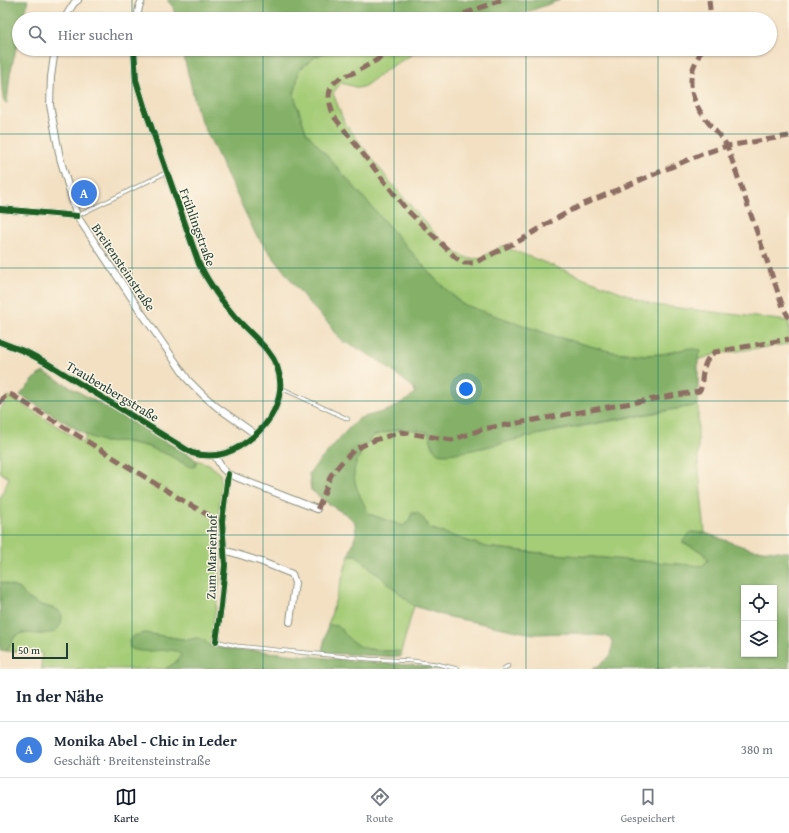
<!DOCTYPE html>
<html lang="de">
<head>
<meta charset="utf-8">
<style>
  :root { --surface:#fff; --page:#f6f6f7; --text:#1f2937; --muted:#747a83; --line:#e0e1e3; --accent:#111827 }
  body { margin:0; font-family:"Gentium Book Plus",serif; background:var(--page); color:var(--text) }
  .controls { position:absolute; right:12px; bottom:12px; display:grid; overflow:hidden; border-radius:0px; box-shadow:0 1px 3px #0004 }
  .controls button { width:36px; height:36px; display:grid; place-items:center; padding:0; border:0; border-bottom:1px solid var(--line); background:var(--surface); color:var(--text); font:20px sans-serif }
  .scale { position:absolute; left:12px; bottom:10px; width:56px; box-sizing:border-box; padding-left:4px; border:2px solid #1f3d34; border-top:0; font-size:11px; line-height:14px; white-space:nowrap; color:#1f3d34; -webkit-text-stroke:3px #fcf5e5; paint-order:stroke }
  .you { position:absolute; left:466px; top:389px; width:14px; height:14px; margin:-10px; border:3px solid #fff; border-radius:50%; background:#1a73e8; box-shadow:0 0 0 6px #1a73e833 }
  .badge { display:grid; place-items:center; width:26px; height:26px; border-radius:50%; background:var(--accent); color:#fff; font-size:13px; font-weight:700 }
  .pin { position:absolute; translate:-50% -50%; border:2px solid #fff; box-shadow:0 1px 4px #0006 }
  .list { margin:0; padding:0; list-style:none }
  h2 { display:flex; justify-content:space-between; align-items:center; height:52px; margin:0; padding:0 16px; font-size:17px }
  h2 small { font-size:13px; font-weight:400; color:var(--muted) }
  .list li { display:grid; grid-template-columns:26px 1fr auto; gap:12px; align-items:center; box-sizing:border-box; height:56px; padding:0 16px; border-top:1px solid var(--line) }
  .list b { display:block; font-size:15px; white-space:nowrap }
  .list p { margin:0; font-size:13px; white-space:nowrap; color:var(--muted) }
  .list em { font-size:13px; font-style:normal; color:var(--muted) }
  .icon { flex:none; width:22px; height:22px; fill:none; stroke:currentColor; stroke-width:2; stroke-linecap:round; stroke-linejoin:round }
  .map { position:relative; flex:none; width:789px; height:669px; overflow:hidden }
  .search { position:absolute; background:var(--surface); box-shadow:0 1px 3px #0004; left:12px; right:12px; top:12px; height:44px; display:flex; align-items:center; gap:10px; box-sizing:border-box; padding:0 14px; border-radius:22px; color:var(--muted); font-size:15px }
  .sheet { height:108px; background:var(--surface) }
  nav { display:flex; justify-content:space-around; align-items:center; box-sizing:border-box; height:56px; border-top:1px solid var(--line); background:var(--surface); font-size:11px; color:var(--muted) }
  nav a { display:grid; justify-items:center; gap:2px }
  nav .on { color:var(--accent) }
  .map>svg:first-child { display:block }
  .green { fill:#a5cc77; stroke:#628456 }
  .forest { fill:#84b068; stroke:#52764e; fill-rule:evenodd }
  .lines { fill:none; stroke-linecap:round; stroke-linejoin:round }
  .service-casing { stroke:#898e7c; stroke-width:4.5 }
  .minor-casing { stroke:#898e7c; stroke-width:8 }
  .service { stroke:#fff; stroke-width:3 }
  .minor { stroke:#fff; stroke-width:6 }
  .quiet { stroke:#8d6e63; stroke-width:5; stroke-dasharray:10 5; stroke-linecap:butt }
  .cycleway-casing { stroke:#fcf5e5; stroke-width:8 }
  .cycleway { stroke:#1b5e20; stroke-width:6 }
  .grid { fill:none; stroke:#0f766e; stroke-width:1; stroke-opacity:0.55 }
  .labels { text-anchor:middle; stroke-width:3; stroke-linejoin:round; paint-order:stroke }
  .street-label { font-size:13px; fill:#1f3d34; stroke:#fcf5e5 }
</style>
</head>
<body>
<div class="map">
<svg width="789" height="669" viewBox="0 0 789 669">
  <rect width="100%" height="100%" fill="#fcf5e5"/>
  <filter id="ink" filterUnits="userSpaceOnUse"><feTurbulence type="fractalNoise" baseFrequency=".025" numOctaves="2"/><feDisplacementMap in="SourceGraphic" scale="8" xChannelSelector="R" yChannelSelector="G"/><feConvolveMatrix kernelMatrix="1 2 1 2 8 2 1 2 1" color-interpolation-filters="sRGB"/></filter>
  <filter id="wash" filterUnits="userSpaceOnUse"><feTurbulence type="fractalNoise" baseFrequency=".012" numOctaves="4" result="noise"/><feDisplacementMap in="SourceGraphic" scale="16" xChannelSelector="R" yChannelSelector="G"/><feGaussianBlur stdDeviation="0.9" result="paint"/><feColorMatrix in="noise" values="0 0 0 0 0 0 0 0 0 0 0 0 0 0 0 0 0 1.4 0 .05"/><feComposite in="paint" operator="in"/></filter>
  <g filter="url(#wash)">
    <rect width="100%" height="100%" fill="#f3e0c3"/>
    <g class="green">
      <polygon points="333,49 416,49 418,51 389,68 365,86 359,88 341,83 333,93 344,122 391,183 438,237 458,254 470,259 480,258 502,246 654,305 789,321 789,344 716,354 698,360 662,354 646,355 612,352 554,336 462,304 436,280 306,132 294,96 299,70 315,57"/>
      <polygon points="9,396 84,443 86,435 105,442 121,441 146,446 169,455 188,466 197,462 196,460 209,464 220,474 222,485 217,528 220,554 220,582 210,646 204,640 196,638 188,640 145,633 146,651 172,649 179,652 181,656 175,663 165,669 41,669 42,653 7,651 15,636 23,633 42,634 58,610 38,604 26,597 20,589 0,582 0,498 9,478 0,472 0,410"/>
      <path d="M698 405V461L705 533 691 532 683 542 702 552 708 560 702 566 530 552 486 547 429 528 423 518 412 513 409 521 403 526 369 514C363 502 351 483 354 469 356 457 365 446 372 436 394 430 405 427 428 432L431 439 433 448H482L530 436Z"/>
      <polygon points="349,555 356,555 414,606 401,652 361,648 351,642 338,626 328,625"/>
    </g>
    <g class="forest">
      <path d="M0 0H28L23 19H19V36L10 74 7 103 4 102C0 91 0 18 0 0Z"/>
      <polygon points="167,0 560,0 508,19 176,19 173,7"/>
      <path d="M182 49H333L315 57 299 70 294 96 306 132 436 280 462 304 554 336 612 352 646 355 662 354 689 348 701 350 698 360V405C631 417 564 427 498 444 486 447 447 457 438 453 432 450 431 438 428 432L417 430 398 429 372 436C347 472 350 476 369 514L403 526 409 521 412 513H418L423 518 429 528 486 547 530 552 702 566 708 560 702 552 682 542 691 532 705 533 750 549 789 552V669H592L600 665 611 655 613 641 606 636 572 633 535 634 522 632 445 616 414 606 356 555H349L356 534 355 522 347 515 330 505 311 490 309 473 348 429 360 418 389 410 408 399 415 393 414 388 378 360 350 344 343 342 333 331 331 326 308 302 256 235 198 114ZM744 588H774V654H744Z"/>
      <path d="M44 372 182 451C188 454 198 458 196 465L194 467 188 466 169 455 146 446 121 441 105 442 86 435 20 395 38 375Z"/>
      <polygon points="0,582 20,589 27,598 38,604 58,610 62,615 61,624 55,632 42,634 23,633 15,636 7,651 0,650"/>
      <path d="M328 625 338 626C354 645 357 648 383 651 389 651 395 650 401 652L402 655 400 657 327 653 322 651Z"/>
      <path d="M145 633 188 640 196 638 204 640 210 646 237 650 259 651 367 662 434 667 444 669H165L175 663 181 656 179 652C163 646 145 656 130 648L129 641 133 636Z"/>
    </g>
  </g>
  <g filter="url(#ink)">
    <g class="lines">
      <g class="service-casing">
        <g id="service">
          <polyline points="77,216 167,172"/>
          <polyline points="281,388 348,419"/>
          <polyline points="216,641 237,646 369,659 413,661 437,664 458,669"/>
          <polyline points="503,669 508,666"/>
        </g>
      </g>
      <g class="minor-casing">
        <g id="minor">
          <polyline points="64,19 74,3 78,0"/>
          <polyline points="137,19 139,7 142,0"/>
          <polyline points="55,49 51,77 50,105 60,158 77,216 137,306 188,380 203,395 217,407 255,434"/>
          <polyline points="0,209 77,216"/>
          <path d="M0 342 26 352 45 362 192 453C217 460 235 452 254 436 280 413 291 379 267 350 257 338 245 328 235 317 220 300 209 283 199 264L144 106 136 80 134 49"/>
          <polyline points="215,456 222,468 228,474 317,509"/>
          <polyline points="224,550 262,562 292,574 295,583 290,622"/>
          <polyline points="216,641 221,606 225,565 222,521 228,474"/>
        </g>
      </g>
      <use href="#service" class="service"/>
      <use href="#minor" class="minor"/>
      <g class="quiet">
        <polyline points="709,0 711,19"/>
        <polyline points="450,19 501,0"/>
        <path d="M394 49C383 56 371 64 359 70 353 74 345 75 339 79 324 88 329 105 335 118L406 209 456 258 464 263H474L521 240 550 222 579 206 702 154 727 146 789 136"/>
        <path d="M702 49C699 56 694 64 692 72 686 101 707 121 724 141L727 146 783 307 789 318"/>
        <polyline points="0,404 4,397 8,394 12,395 187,503 210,516 222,521"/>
        <path d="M317 509 320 504 331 475 341 463 355 449 375 440 401 432 452 440 483 429 694 392 699 391 701 388C703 375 702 360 715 352L789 339"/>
      </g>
      <g class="cycleway-casing">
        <g id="cycleway">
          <polyline points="0,209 77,216"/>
          <path d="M0 342 26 352 45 362 192 453C217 460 235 452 254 436 280 413 291 379 267 350 257 338 245 328 235 317 220 300 209 283 199 264L144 106 136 80 134 49"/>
          <polyline points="216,641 221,606 225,565 222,521 228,474"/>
        </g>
      </g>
      <use href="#cycleway" class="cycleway"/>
    </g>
  </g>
  <path class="grid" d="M132 0V19M263 0V19M394 0V19M526 0V19M658 0V19M132 49V669M263 49V669M394 49V669M526 49V669M658 49V669M0 134H789M0 268H789M0 401H789M0 535H789"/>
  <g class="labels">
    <g class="street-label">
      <text transform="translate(198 227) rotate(70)" y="5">Frühlingstraße</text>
      <text transform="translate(124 267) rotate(56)" y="5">Breitensteinstraße</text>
      <text transform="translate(113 391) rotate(31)" y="5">Traubenbergstraße</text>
      <text transform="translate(211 557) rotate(-89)" y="5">Zum Marienhof</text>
    </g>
  </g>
</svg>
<div class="controls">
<button><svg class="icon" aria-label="locate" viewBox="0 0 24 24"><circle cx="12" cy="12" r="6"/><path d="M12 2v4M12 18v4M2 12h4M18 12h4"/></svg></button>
<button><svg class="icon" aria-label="layers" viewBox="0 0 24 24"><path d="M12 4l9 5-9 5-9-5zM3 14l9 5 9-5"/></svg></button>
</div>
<div class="scale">50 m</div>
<div class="you"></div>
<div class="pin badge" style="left:84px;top:193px;background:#3f7fe0">A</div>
<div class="search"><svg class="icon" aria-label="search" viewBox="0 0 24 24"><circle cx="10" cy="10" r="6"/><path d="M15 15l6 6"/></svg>Hier suchen</div>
</div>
<section class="sheet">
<h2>In der Nähe<small></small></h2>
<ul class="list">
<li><span class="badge" style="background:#3f7fe0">A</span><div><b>Monika Abel - Chic in Leder</b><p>Geschäft · Breitensteinstraße</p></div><em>380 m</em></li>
</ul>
</section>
<nav>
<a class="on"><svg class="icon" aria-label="map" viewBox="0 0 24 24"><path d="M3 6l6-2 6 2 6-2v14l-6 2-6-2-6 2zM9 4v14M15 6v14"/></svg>Karte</a>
<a><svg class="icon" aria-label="directions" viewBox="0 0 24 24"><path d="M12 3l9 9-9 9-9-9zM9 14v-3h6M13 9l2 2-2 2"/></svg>Route</a>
<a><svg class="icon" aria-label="saved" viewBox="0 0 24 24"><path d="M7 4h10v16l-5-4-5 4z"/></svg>Gespeichert</a>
</nav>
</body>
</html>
